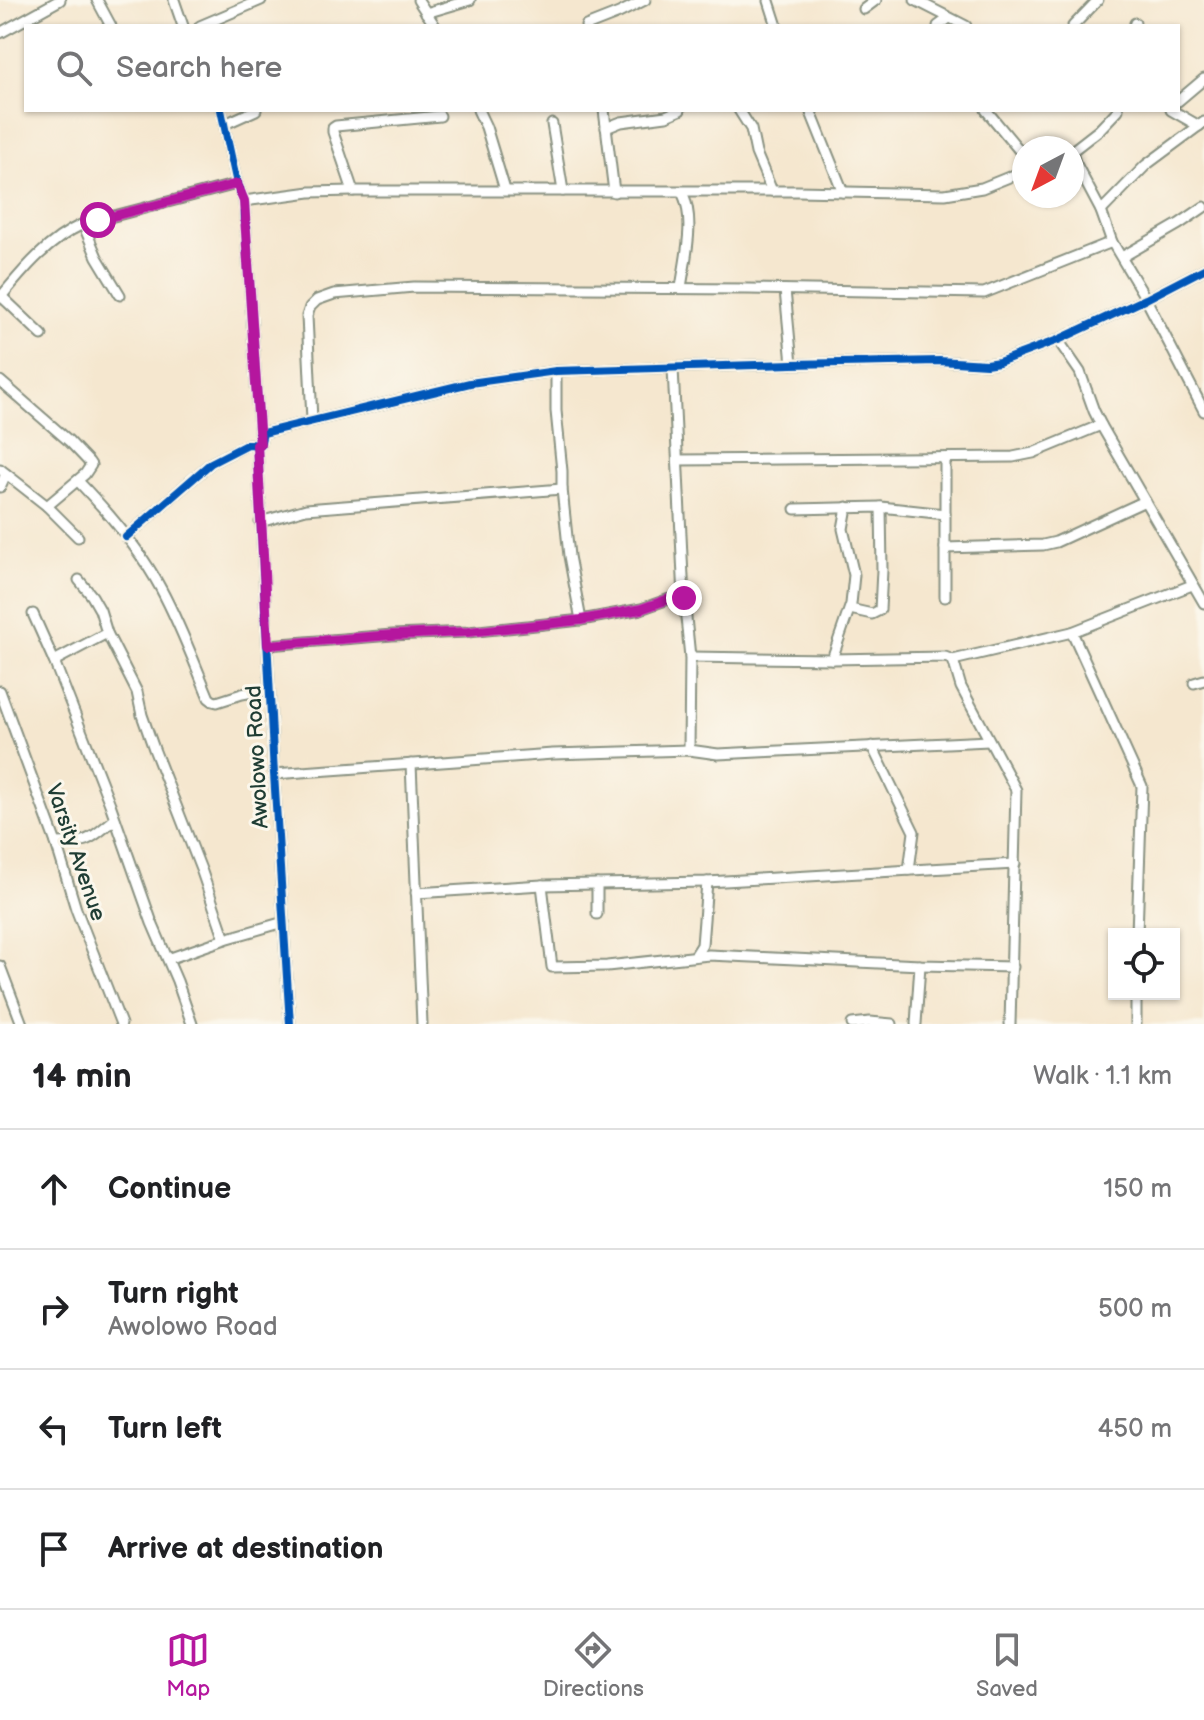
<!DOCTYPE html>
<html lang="en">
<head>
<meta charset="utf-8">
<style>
  :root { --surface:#fff; --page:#f6f6f6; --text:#202124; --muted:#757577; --line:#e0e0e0; --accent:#b5179e }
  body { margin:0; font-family:"Balsamiq Sans",sans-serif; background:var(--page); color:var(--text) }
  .controls { position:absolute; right:24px; bottom:24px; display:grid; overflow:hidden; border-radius:0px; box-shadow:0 2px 6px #0004 }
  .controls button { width:72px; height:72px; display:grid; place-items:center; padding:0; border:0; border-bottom:2px solid var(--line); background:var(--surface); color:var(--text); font:40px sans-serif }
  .compass { position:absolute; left:1012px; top:136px; width:72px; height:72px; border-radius:50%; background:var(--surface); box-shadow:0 2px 6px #0004; rotate:221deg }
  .stop { position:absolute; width:24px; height:24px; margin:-18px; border:6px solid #b5179e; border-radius:50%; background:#fff }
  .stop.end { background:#b5179e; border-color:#fff; box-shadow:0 2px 8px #0008 }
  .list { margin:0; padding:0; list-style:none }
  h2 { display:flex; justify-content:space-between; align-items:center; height:104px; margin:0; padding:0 32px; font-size:34px }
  h2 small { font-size:26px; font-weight:400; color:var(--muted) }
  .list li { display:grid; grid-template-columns:52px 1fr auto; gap:24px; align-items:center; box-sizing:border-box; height:120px; padding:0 32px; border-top:2px solid var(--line) }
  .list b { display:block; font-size:30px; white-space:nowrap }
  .list p { margin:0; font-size:26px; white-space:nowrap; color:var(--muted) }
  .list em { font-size:26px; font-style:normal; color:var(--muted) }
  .icon { flex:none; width:44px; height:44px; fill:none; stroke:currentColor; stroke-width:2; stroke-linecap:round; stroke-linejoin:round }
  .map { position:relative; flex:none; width:1204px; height:1024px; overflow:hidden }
  .search { position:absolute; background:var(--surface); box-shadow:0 2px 6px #0004; left:24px; right:24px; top:24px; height:88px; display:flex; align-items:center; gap:20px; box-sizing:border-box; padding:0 28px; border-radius:0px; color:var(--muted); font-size:30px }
  .sheet { height:584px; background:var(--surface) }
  nav { display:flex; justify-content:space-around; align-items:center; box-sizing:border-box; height:112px; border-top:2px solid var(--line); background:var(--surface); font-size:22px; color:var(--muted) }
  nav a { display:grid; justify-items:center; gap:4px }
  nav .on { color:var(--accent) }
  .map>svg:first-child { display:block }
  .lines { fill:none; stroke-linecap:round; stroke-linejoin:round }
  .minor-casing { stroke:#8a9282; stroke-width:13 }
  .minor { stroke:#fff; stroke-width:9 }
  .cycleway-casing { stroke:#fbf7ec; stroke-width:13 }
  .cycleway { stroke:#0057b8; stroke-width:8 }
  .route { stroke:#b5179e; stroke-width:10 }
  .labels { text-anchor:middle; stroke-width:6; stroke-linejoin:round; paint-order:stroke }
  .street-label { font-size:22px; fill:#1f3d34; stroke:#fbf7ec }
</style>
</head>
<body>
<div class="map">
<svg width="1204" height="1024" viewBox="0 0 1204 1024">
  <rect width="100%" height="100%" fill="#fbf7ec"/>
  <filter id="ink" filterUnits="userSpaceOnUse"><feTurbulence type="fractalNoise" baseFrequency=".0125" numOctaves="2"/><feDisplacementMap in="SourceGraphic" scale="16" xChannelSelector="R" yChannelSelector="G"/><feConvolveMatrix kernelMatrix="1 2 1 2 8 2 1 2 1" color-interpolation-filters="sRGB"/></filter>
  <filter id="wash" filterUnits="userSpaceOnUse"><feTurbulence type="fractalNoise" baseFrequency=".006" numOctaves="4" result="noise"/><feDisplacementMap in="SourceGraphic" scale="32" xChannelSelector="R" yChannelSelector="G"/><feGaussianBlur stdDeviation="1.8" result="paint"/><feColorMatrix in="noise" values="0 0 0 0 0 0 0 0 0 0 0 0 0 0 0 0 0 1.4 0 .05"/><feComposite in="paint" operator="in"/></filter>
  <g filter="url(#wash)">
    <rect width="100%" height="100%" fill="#f5e7cf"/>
  </g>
  <g filter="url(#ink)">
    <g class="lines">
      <g class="minor-casing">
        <g id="minor">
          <polyline points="97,0 111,26"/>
          <polyline points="174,0 183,26"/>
          <polyline points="418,0 435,26"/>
          <polyline points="915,0 966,26"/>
          <polyline points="769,1 777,26"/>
          <polyline points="864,9 876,0"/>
          <polyline points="426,13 470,0"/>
          <polyline points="200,26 261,0"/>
          <polyline points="586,26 619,13 645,0"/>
          <polyline points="938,26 949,18"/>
          <polyline points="1073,26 1098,0"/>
          <polyline points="1134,26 1135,23"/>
          <polyline points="0,33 60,0"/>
          <polyline points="1178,101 1204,79"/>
          <polyline points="221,110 237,184 244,201 260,445 257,445 274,774 290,1024"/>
          <polyline points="478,110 486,127 505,190"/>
          <polyline points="604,110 614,192"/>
          <polyline points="739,110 751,129 756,153 772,191"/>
          <polyline points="810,110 843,192"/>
          <polyline points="986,110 1024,156"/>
          <polyline points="1171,110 1199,126"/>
          <polyline points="225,124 256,110"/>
          <polyline points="552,124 563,191"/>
          <polyline points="606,128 621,122 666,116 680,110"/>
          <polyline points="1072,151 1099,130 1118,110"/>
          <polyline points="1072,152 1075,162 1101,211 1112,242 1146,299 1204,411"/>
          <polyline points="353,191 333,132 333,128 336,126 440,116"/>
          <polyline points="244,201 310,192 353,191 797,191 945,194 982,188 1024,171"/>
          <polyline points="1101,211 1146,165 1204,122"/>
          <polyline points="83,224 97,257 120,295"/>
          <polyline points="1122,257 1179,224 1204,207"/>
          <path d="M681 288C685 259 696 219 682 192"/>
          <polyline points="785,290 792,364"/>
          <polyline points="0,295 42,335"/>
          <path d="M0 298C24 269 48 240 83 224L237 184"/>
          <polyline points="1058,340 1080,372 1094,411 1101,425 1204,603"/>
          <polyline points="673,368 684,598 690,657 689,750"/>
          <polyline points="556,371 556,411 562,471 562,489 569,556 581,620"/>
          <polyline points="0,381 69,441 89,462 91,465 85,474 47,506"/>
          <polyline points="312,420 307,316 310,307 317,300 334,294 414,287 749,289 984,293 1112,242"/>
          <polyline points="678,460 1013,457 1033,453 1101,425"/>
          <polyline points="0,469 47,506 78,537"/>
          <path d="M78 481C109 513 140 549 161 589 180 624 194 662 209 698L213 701 217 702 242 694 269 689"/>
          <polyline points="0,487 6,474"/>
          <polyline points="795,509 881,507 945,514"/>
          <polyline points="260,522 306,509 562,489"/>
          <polyline points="126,537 211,463 248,444 260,445 263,433 470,383 556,371 792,364 939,361 986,364 999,362 1058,340 1146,299 1204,269"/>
          <polyline points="945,548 1043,545 1056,542 1145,501"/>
          <polyline points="79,580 92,596 100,610 107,633 137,692 142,715 154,749 202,872 225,939"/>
          <polyline points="945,597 945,458"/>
          <polyline points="850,609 872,614 880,610 882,570 881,507"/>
          <polyline points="33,614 54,661 110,804 152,923 177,981 192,1024"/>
          <polyline points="1072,632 1142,786 1137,934"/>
          <polyline points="268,645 392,635 468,632 527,626 581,620 641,609 669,599 684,598"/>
          <polyline points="690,657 832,659 945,657 953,660 1072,632 1192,585"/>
          <polyline points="832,659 851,604 854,575 843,529 847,507"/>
          <polyline points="953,660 961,687 1016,790 1010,1024"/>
          <polyline points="54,661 107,633"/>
          <polyline points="1194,683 1204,680"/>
          <polyline points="0,691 56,843 76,909 121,1024"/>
          <polyline points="872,746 914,832 909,870"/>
          <polyline points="411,764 422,1024"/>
          <polyline points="274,774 553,754 689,750 718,754 989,741"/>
          <path d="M56 843C90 843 89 840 115 819"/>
          <polyline points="597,884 597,914"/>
          <polyline points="542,885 552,967 607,966 709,955 920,965 1013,967"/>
          <polyline points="416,893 542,885 707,882 1015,864"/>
          <polyline points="695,956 702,945 707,882"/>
          <polyline points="168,959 225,939 284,922"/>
          <polyline points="0,966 22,1024"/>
          <polyline points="852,1024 870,1022 892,1024"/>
          <polyline points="916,1024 920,965"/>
          <polyline points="1136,1024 1136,994"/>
        </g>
      </g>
      <use href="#minor" class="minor"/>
      <g class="cycleway-casing">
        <g id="cycleway">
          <polyline points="221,110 237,184 244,201 260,445 257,445 274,774 290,1024"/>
          <polyline points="126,537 211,463 248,444 260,445 263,433 470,383 556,371 792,364 939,361 986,364 999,362 1058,340 1146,299 1204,269"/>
        </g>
      </g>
      <use href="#cycleway" class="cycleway"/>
    </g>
  </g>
  <g class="lines" filter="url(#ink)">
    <polyline class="route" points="98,220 237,184 244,201 260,445 257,445 268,645 392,635 468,632 527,626 581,620 641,609 669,599 684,598"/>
  </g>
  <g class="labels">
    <g class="street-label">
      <text transform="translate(256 757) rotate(-93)" y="8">Awolowo Road</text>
      <text transform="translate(77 852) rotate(71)" y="8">Varsity Avenue</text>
    </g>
  </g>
</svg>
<div class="controls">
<button><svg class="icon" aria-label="locate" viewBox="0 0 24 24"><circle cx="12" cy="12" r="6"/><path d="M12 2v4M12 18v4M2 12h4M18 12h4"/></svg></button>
</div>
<svg class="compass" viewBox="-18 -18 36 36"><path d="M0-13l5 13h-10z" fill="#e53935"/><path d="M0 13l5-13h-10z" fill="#757577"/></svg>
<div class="stop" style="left:98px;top:220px"></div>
<div class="stop end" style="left:684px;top:598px"></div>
<div class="search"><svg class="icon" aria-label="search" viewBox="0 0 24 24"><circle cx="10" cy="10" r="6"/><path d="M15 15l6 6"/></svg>Search here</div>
</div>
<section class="sheet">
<h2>14 min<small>Walk · 1.1 km</small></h2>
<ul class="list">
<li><svg class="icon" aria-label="ahead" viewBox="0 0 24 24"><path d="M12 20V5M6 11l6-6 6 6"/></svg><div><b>Continue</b></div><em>150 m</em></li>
<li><svg class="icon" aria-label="right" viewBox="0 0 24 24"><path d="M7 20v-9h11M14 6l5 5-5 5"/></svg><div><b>Turn right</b><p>Awolowo Road</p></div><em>500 m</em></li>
<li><svg class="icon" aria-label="left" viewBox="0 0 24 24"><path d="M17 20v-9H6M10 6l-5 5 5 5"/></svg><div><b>Turn left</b></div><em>450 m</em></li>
<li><svg class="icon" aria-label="arrive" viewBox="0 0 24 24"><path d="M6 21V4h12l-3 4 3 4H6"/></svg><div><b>Arrive at destination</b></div></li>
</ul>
</section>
<nav>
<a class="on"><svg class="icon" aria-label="map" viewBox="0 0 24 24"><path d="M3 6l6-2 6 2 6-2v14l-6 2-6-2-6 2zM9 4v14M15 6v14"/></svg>Map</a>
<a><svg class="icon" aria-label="directions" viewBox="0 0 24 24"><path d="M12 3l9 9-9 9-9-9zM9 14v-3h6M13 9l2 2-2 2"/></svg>Directions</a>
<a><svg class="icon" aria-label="saved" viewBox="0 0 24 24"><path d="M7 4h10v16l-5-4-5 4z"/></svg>Saved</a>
</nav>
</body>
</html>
